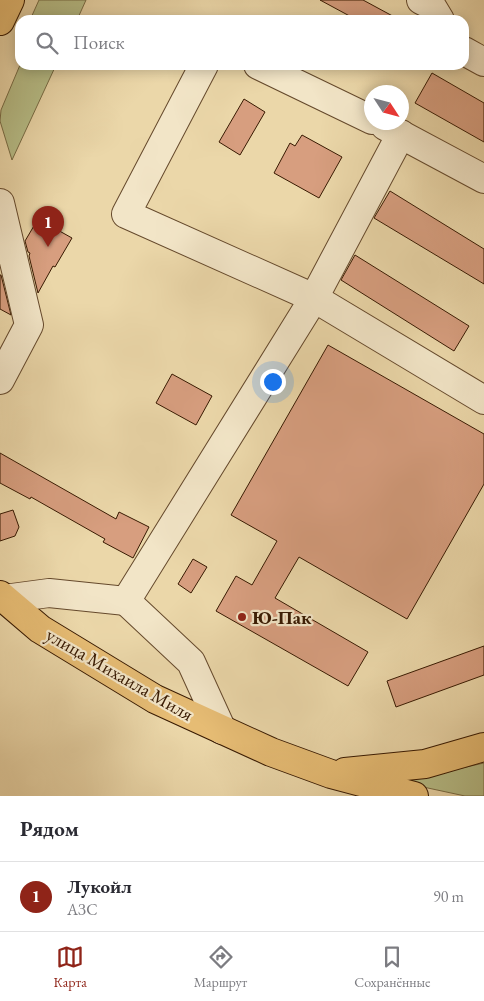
<!DOCTYPE html>
<html lang="ru">
<head>
<meta charset="utf-8">
<style>
  :root { --surface:#fff; --page:#f7f7f7; --text:#2b2b33; --muted:#7c7c81; --line:#e1e1e2; --accent:#8f2418 }
  body { margin:0; font-family:"EB Garamond",serif; background:var(--page); color:var(--text) }
  .compass { position:absolute; left:364px; top:85px; width:45px; height:45px; border-radius:50%; background:var(--surface); box-shadow:0 2px 12px #0003; rotate:126deg }
  .you { position:absolute; left:272px; top:381px; width:18px; height:18px; margin:-12px; border:4px solid #fff; border-radius:50%; background:#1a73e8; box-shadow:0 0 0 8px #1a73e833 }
  .badge { display:grid; place-items:center; width:32px; height:32px; border-radius:50%; background:var(--accent); color:#fff; font-size:16px; font-weight:700 }
  .pin { position:absolute; translate:-50% -41px; filter:drop-shadow(0 1px 2px #0008) }
  .pin::after { content:''; position:absolute; top:26px; width:18px; height:15px; background:inherit; clip-path:polygon(0 0,100% 0,50% 100%) }
  .list { margin:0; padding:0; list-style:none }
  h2 { display:flex; justify-content:space-between; align-items:center; height:65px; margin:0; padding:0 20px; font-size:21px }
  h2 small { font-size:16px; font-weight:400; color:var(--muted) }
  .list li { display:grid; grid-template-columns:32px 1fr auto; gap:15px; align-items:center; box-sizing:border-box; height:70px; padding:0 20px; border-top:1px solid var(--line) }
  .list b { display:block; font-size:19px; white-space:nowrap }
  .list p { margin:0; font-size:16px; white-space:nowrap; color:var(--muted) }
  .list em { font-size:16px; font-style:normal; color:var(--muted) }
  .icon { flex:none; width:28px; height:28px; fill:none; stroke:currentColor; stroke-width:2; stroke-linecap:round; stroke-linejoin:round }
  .map { position:relative; flex:none; width:484px; height:796px; overflow:hidden }
  .search { position:absolute; background:var(--surface); box-shadow:0 2px 12px #0003; left:15px; right:15px; top:15px; height:55px; display:flex; align-items:center; gap:12px; box-sizing:border-box; padding:0 18px; border-radius:15px; color:var(--muted); font-size:19px }
  .sheet { height:135px; background:var(--surface) }
  nav { display:flex; justify-content:space-around; align-items:center; box-sizing:border-box; height:70px; border-top:1px solid var(--line); background:var(--surface); font-size:14px; color:var(--muted) }
  nav a { display:grid; justify-items:center; gap:2px }
  nav .on { color:var(--accent) }
  .map>svg:first-child { display:block }
  .green { fill:#b7be88; stroke:#786c45 }
  .building { fill:#d79e7f; stroke:#381a02 }
  .lines { fill:none; stroke-linecap:round; stroke-linejoin:round }
  .minor-casing { stroke:#65492c; stroke-width:30 }
  .major-casing { stroke:#381a02; stroke-width:30 }
  .minor { stroke:#f2e5c7; stroke-width:28 }
  .major { stroke:#e6bc74; stroke-width:28 }
  .poi-dot { fill:#8f2418; stroke:#f2e5c7; stroke-width:2 }
  .labels { text-anchor:middle; stroke-width:4.5; stroke-linejoin:round; paint-order:stroke }
  .poi-label { font-size:19px; font-weight:bold; fill:#381a02; stroke:#f2e5c7; text-anchor:start }
  .street-label { font-size:19px; fill:#381a02; stroke:#f2e5c7 }
</style>
</head>
<body>
<div class="map">
<svg width="484" height="796" viewBox="0 0 484 796">
  <rect width="100%" height="100%" fill="#ebd7a9"/>
  <filter id="stains"><feTurbulence type="fractalNoise" baseFrequency=".004" numOctaves="4"/><feColorMatrix values="0 0 0 0 .2 0 0 0 0 .09 0 0 0 0 .02 0 0 0 .5 -.17"/></filter>
  <radialGradient id="worn" r=".72"><stop offset=".6" stop-color="#630" stop-opacity="0"/><stop offset="1" stop-color="#630" stop-opacity=".3"/></radialGradient>
  <g class="green">
    <polygon points="39,0 86,0 77,20 30,20"/>
    <polygon points="20,65 56,65 12,160 0,121 1,110"/>
    <polygon points="484,763 484,796 465,796 400,782"/>
  </g>
  <g class="building">
    <polygon points="320,0 363,0 400,20 357,20"/>
    <polygon points="432,73 484,103 484,142 415,103"/>
    <polygon points="244,99 265,112 240,155 219,142"/>
    <polygon points="302,135 342,157 319,198 274,173 290,143 295,146"/>
    <polygon points="390,191 484,249 484,284 374,218"/>
    <polygon points="38,219 72,238 55,267 53,266 38,293 29,256 30,253 28,252 25,241"/>
    <polygon points="355,255 469,326 454,351 341,280"/>
    <polygon points="0,275 1,275 11,315 0,309"/>
    <polygon points="328,345 484,434 484,484 407,619 299,557 275,598 368,652 348,686 216,611 236,576 252,585 277,541 231,515"/>
    <polygon points="172,374 212,396 196,425 156,403"/>
    <polygon points="0,453 116,519 119,512 149,527 133,558 103,542 105,539 31,497 30,499 0,483"/>
    <polygon points="13,510 19,527 15,536 0,541 0,514"/>
    <polygon points="193,559 207,567 191,593 178,584"/>
    <polygon points="484,646 484,675 396,707 387,681"/>
  </g>
  <g class="lines">
    <g class="minor-casing">
      <g id="minor">
        <polyline points="421,0 431,5 440,20"/>
        <polyline points="464,51 484,62"/>
        <polyline points="204,65 126,214 314,298 484,400"/>
        <polyline points="258,65 372,120"/>
        <polyline points="385,126 484,179"/>
        <polyline points="0,203 29,325 0,380"/>
        <polyline points="4,599 49,593 126,601"/>
        <polyline points="222,730 191,662 126,601 314,298 401,134"/>
      </g>
    </g>
    <g class="major-casing">
      <g id="major">
        <polyline points="0,21 10,0"/>
        <polyline points="0,595 40,629 155,699 271,752 331,774 414,796"/>
        <polyline points="345,772 425,764 484,747"/>
      </g>
    </g>
    <use href="#minor" class="minor"/>
    <use href="#major" class="major"/>
  </g>
  <circle class="poi-dot" cx="242" cy="617" r="5"/>
  <g class="labels">
    <g class="poi-label">
      <text x="252" y="624">Ю-Пак</text>
    </g>
    <g class="street-label">
      <text transform="translate(120 674) rotate(30)" y="7">улица Михаила Миля</text>
    </g>
  </g>
  <rect width="100%" height="100%" filter="url(#stains)"/>
  <rect width="100%" height="100%" fill="url(#worn)"/>
</svg>
<svg class="compass" viewBox="-18 -18 36 36"><path d="M0-13l5 13h-10z" fill="#e53935"/><path d="M0 13l5-13h-10z" fill="#7c7c81"/></svg>
<div class="you"></div>
<div class="pin badge" style="left:48px;top:247px">1</div>
<div class="search"><svg class="icon" aria-label="search" viewBox="0 0 24 24"><circle cx="10" cy="10" r="6"/><path d="M15 15l6 6"/></svg>Поиск</div>
</div>
<section class="sheet">
<h2>Рядом<small></small></h2>
<ul class="list">
<li><span class="badge">1</span><div><b>Лукойл</b><p>АЗС</p></div><em>90 m</em></li>
</ul>
</section>
<nav>
<a class="on"><svg class="icon" aria-label="map" viewBox="0 0 24 24"><path d="M3 6l6-2 6 2 6-2v14l-6 2-6-2-6 2zM9 4v14M15 6v14"/></svg>Карта</a>
<a><svg class="icon" aria-label="directions" viewBox="0 0 24 24"><path d="M12 3l9 9-9 9-9-9zM9 14v-3h6M13 9l2 2-2 2"/></svg>Маршрут</a>
<a><svg class="icon" aria-label="saved" viewBox="0 0 24 24"><path d="M7 4h10v16l-5-4-5 4z"/></svg>Сохранённые</a>
</nav>
</body>
</html>
